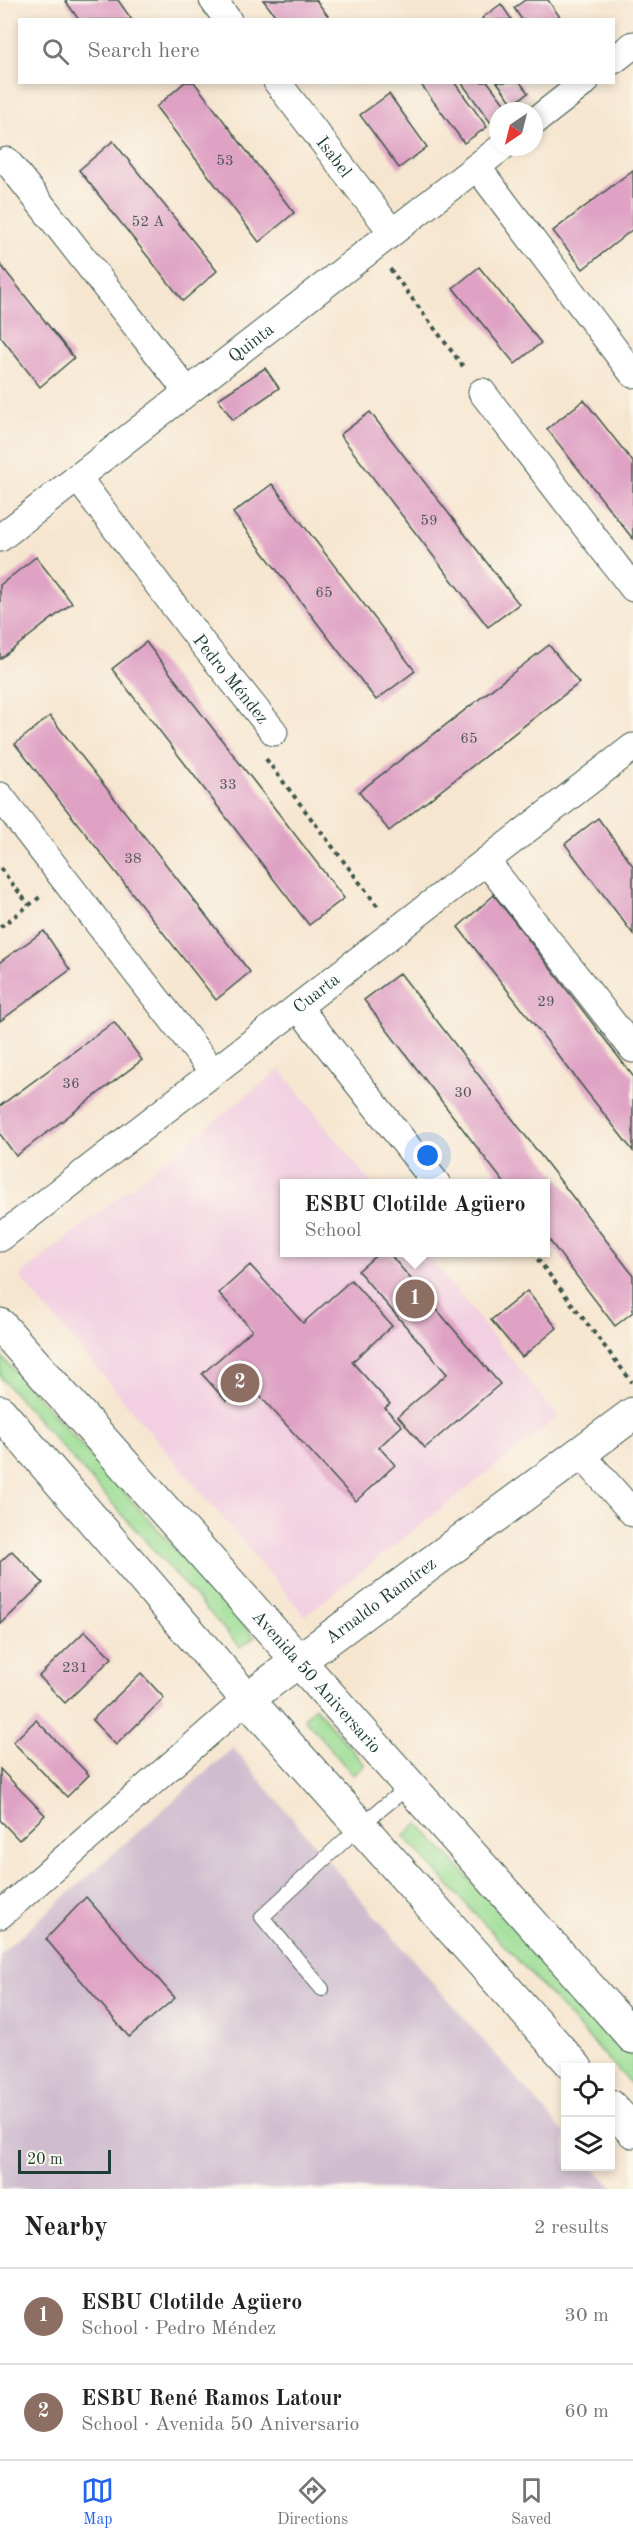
<!DOCTYPE html>
<html lang="en">
<head>
<meta charset="utf-8">
<style>
  :root { --surface:#fff; --page:#f2f2f2; --text:#202124; --muted:#757577; --line:#e0e0e0; --accent:#2563eb }
  body { margin:0; font-family:"Old Standard TT",serif; background:var(--page); color:var(--text) }
  .controls { position:absolute; right:18px; bottom:18px; display:grid; overflow:hidden; border-radius:0px; box-shadow:0 3px 9px #0003 }
  .controls button { width:54px; height:54px; display:grid; place-items:center; padding:0; border:0; border-bottom:2px solid var(--line); background:var(--surface); color:var(--text); font:30px sans-serif }
  .compass { position:absolute; left:489px; top:102px; width:54px; height:54px; border-radius:50%; background:var(--surface); box-shadow:0 3px 9px #0003; rotate:215deg }
  .scale { position:absolute; left:18px; bottom:15px; width:93px; box-sizing:border-box; padding-left:6px; border:3px solid #1f3d34; border-top:0; font-size:16px; line-height:21px; white-space:nowrap; color:#1f3d34; -webkit-text-stroke:4px #fbf7ec; paint-order:stroke }
  .you { position:absolute; left:428px; top:1156px; width:21px; height:21px; margin:-15px; border:4px solid #fff; border-radius:50%; background:#1a73e8; box-shadow:0 0 0 9px #1a73e833 }
  .badge { display:grid; place-items:center; width:39px; height:39px; border-radius:50%; background:var(--accent); color:#fff; font-size:20px; font-weight:700 }
  .pin { position:absolute; translate:-50% -50%; border:3px solid #fff; box-shadow:0 2px 6px #0006 }
  .popup { position:absolute; left:280px; top:1179px; width:270px; height:78px; box-sizing:border-box; display:grid; place-content:center; border-radius:0px; background:var(--surface); filter:drop-shadow(0 2px 4px #0005); font-size:20px; white-space:nowrap; color:var(--muted) }
  .popup b { font-size:22px; color:var(--text) }
  .popup::after { content:''; position:absolute; left:50%; top:100%; margin-left:-12px; border:12px solid transparent; border-top-color:var(--surface) }
  .list { margin:0; padding:0; list-style:none }
  h2 { display:flex; justify-content:space-between; align-items:center; height:78px; margin:0; padding:0 24px; font-size:26px }
  h2 small { font-size:20px; font-weight:400; color:var(--muted) }
  .list li { display:grid; grid-template-columns:39px 1fr auto; gap:18px; align-items:center; box-sizing:border-box; height:96px; padding:0 24px; border-top:2px solid var(--line) }
  .list b { display:block; font-size:22px; white-space:nowrap }
  .list p { margin:0; font-size:20px; white-space:nowrap; color:var(--muted) }
  .list em { font-size:20px; font-style:normal; color:var(--muted) }
  .icon { flex:none; width:33px; height:33px; fill:none; stroke:currentColor; stroke-width:2; stroke-linecap:round; stroke-linejoin:round }
  .map { position:relative; flex:none; width:633px; height:2189px; overflow:hidden }
  .search { position:absolute; background:var(--surface); box-shadow:0 3px 9px #0003; left:18px; right:18px; top:18px; height:66px; display:flex; align-items:center; gap:15px; box-sizing:border-box; padding:0 21px; border-radius:0px; color:var(--muted); font-size:22px }
  .sheet { height:270px; background:var(--surface) }
  nav { display:flex; justify-content:space-around; align-items:center; box-sizing:border-box; height:84px; border-top:2px solid var(--line); background:var(--surface); font-size:16px; color:var(--muted) }
  nav a { display:grid; justify-items:center; gap:3px }
  nav .on { color:var(--accent) }
  .map>svg:first-child { display:block }
  .built { fill:#f2cfe1 }
  .industrial { fill:#cfbdcf }
  .green { fill:#9bdd94; stroke:#5d8d64; stroke-width:1.5 }
  .building { fill:#dfa2c4 }
  .lines { fill:none; stroke-linecap:round; stroke-linejoin:round }
  .service-casing { stroke:#3f564b; stroke-width:16 }
  .minor-casing { stroke:#3f564b; stroke-width:29 }
  .tertiary-casing { stroke:#3f564b; stroke-width:35 }
  .secondary-casing { stroke:#3f564b; stroke-width:35 }
  .path { stroke:#3f564b; stroke-width:4; stroke-dasharray:4.5 4.5; stroke-linecap:butt }
  .service { stroke:#fff; stroke-width:14 }
  .minor { stroke:#fff; stroke-width:27 }
  .tertiary { stroke:#fff; stroke-width:33 }
  .secondary { stroke:#fff; stroke-width:33 }
  .labels { text-anchor:middle; stroke-width:4.5; stroke-linejoin:round; paint-order:stroke }
  .number-label { font-size:15px; fill:#4f5658 }
  .street-label { font-size:18px; fill:#1f3d34; stroke:#fbf7ec }
</style>
</head>
<body>
<div class="map">
<svg width="633" height="2189" viewBox="0 0 633 2189">
  <rect width="100%" height="100%" fill="#fbf7ec"/>
  <filter id="ink" filterUnits="userSpaceOnUse"><feTurbulence type="fractalNoise" baseFrequency=".0167" numOctaves="2"/><feDisplacementMap in="SourceGraphic" scale="12" xChannelSelector="R" yChannelSelector="G"/><feConvolveMatrix kernelMatrix="1 2 1 2 8 2 1 2 1" color-interpolation-filters="sRGB"/></filter>
  <filter id="wash" filterUnits="userSpaceOnUse"><feTurbulence type="fractalNoise" baseFrequency=".008" numOctaves="4" result="noise"/><feDisplacementMap in="SourceGraphic" scale="24" xChannelSelector="R" yChannelSelector="G"/><feGaussianBlur stdDeviation="1.35" result="paint"/><feColorMatrix in="noise" values="0 0 0 0 0 0 0 0 0 0 0 0 0 0 0 0 0 1.4 0 .05"/><feComposite in="paint" operator="in"/></filter>
  <g filter="url(#wash)">
    <rect width="100%" height="100%" fill="#f6e6d0"/>
    <polygon class="built" points="280,1069 371,1183 284,1184 284,1252 426,1253 558,1417 305,1616 19,1276"/>
    <polygon class="industrial" points="233,1748 374,1915 565,2134 566,2166 594,2167 614,2189 0,2189 0,1954"/>
    <g class="green">
      <polygon points="0,1355 255,1637 240,1647 0,1377"/>
      <polygon points="315,1707 365,1765 353,1775 304,1718"/>
      <polygon points="418,1823 633,2057 633,2086 404,1836"/>
    </g>
    <g id="blocks">
      <g class="building">
        <polygon points="65,0 118,0 132,20 79,20"/>
        <polygon points="263,0 316,0 331,20 279,20"/>
        <polygon points="525,0 548,0 562,20 522,20 514,8"/>
        <polygon points="501,4 512,20 484,20 482,18"/>
        <polygon points="185,82 194,82 294,213 259,242 156,107"/>
        <polygon points="454,82 487,127 464,143 420,83"/>
        <polygon points="461,82 488,82 509,110 498,111 498,117 491,123"/>
        <polygon points="497,82 520,82 528,93 513,104"/>
        <polygon points="389,94 427,147 399,168 360,115"/>
        <polygon points="113,141 217,271 183,301 79,170"/>
        <polygon points="633,170 633,229 583,269 553,231"/>
        <polygon points="0,264 74,358 40,387 0,336"/>
        <polygon points="479,267 541,343 515,364 453,288"/>
        <polygon points="265,368 279,388 233,420 218,399"/>
        <polygon points="584,400 633,462 633,539 547,429"/>
        <polygon points="370,412 519,604 488,627 340,435"/>
        <polygon points="272,484 415,671 376,700 233,513"/>
        <polygon points="36,557 72,603 0,659 0,585"/>
        <polygon points="146,642 344,898 309,925 112,669"/>
        <polygon points="549,645 579,683 389,831 359,792"/>
        <polygon points="50,716 250,972 216,1000 15,744"/>
        <polygon points="598,818 633,866 633,934 565,844"/>
        <polygon points="494,895 633,1076 633,1151 458,927"/>
        <polygon points="44,931 70,970 0,1021 0,962"/>
        <polygon points="400,973 633,1275 633,1312 615,1326 546,1236 546,1184 505,1184 364,1000"/>
        <polygon points="114,1022 142,1060 16,1156 0,1134 0,1106"/>
        <polygon points="380,1252 388,1252 500,1384 425,1448 398,1416 447,1374 358,1271"/>
        <polygon points="250,1265 303,1323 351,1280 392,1326 352,1362 390,1404 385,1408 402,1426 379,1447 395,1465 356,1501 247,1382 226,1401 202,1374 252,1330 219,1293"/>
        <polygon points="527,1291 557,1328 522,1357 491,1320"/>
        <polygon points="12,1551 43,1583 0,1625 0,1562"/>
        <polygon points="85,1631 112,1658 65,1703 39,1676"/>
        <polygon points="141,1673 164,1698 116,1745 92,1720"/>
        <polygon points="36,1720 89,1775 67,1797 13,1742"/>
        <polygon points="0,1769 45,1815 19,1840 0,1820"/>
        <polygon points="86,1897 175,1998 129,2037 46,1939"/>
      </g>
    </g>
  </g>
  <g filter="url(#ink)">
    <use href="#blocks" fill-opacity="0" stroke="#3f564b" stroke-width="1.5"/>
    <g class="lines">
      <g class="service-casing">
        <polyline id="service" points="322,1989 262,1917 360,1826 409,1786"/>
      </g>
      <g class="minor-casing">
        <g id="minor">
          <polyline points="213,0 228,20"/>
          <polyline points="614,60 633,45"/>
          <path id="s1" d="M277 82 392 232"/>
          <polyline points="534,122 585,82"/>
          <polyline points="7,161 187,391"/>
          <polyline points="477,167 633,374"/>
          <polyline points="482,392 633,588"/>
          <path id="s2" d="M77 477 203 644 274 732"/>
          <path id="s3" d="M0 538 502 147"/>
          <polyline points="0,796 213,1072"/>
          <polyline points="486,861 633,1049"/>
          <polyline points="298,1007 437,1184"/>
          <path id="s4" d="M0 1238 633 747"/>
          <polyline points="580,1453 633,1513"/>
          <polyline points="0,1915 247,1699"/>
        </g>
      </g>
      <g class="tertiary-casing">
        <g id="tertiary">
          <path id="s5" d="M247 1699 633 1414"/>
        </g>
      </g>
      <g class="secondary-casing">
        <g id="secondary">
          <path id="s6" d="M0 1325 633 2037"/>
          <polyline points="0,1412 247,1699 576,2068"/>
          <polyline points="610,2106 633,2131"/>
        </g>
      </g>
      <g class="path">
        <polyline points="390,269 465,369"/>
        <polyline points="266,759 379,908"/>
        <polyline points="0,868 29,905"/>
        <polyline points="0,927 40,897"/>
        <polyline points="532,1252 632,1382"/>
      </g>
      <use href="#service" class="service"/>
      <use href="#minor" class="minor"/>
      <use href="#tertiary" class="tertiary"/>
      <use href="#secondary" class="secondary"/>
    </g>
  </g>
  <g class="labels">
    <g class="number-label">
      <text x="225" y="165">53</text>
      <text x="148" y="226">52 A</text>
      <text x="429" y="525">59</text>
      <text x="324" y="597">65</text>
      <text x="469" y="743">65</text>
      <text x="228" y="789">33</text>
      <text x="133" y="863">38</text>
      <text x="546" y="1006">29</text>
      <text x="71" y="1088">36</text>
      <text x="463" y="1097">30</text>
      <text x="75" y="1672">231</text>
    </g>
    <g class="street-label">
      <text dy="6" stroke="none"><textPath href="#s1" startOffset="94">Isabel</textPath></text>
      <text dy="6" stroke="none"><textPath href="#s3" startOffset="318">Quinta</textPath></text>
      <text dy="6" stroke="none"><textPath href="#s2" startOffset="254">Pedro Méndez</textPath></text>
      <text dy="6" stroke="none"><textPath href="#s4" startOffset="400">Cuarta</textPath></text>
      <text dy="6" stroke="none"><textPath href="#s5" startOffset="166">Arnaldo Ramírez</textPath></text>
      <text dy="6" stroke="none"><textPath href="#s6" startOffset="477">Avenida 50 Aniversario</textPath></text>
    </g>
  </g>
</svg>
<div class="controls">
<button><svg class="icon" aria-label="locate" viewBox="0 0 24 24"><circle cx="12" cy="12" r="6"/><path d="M12 2v4M12 18v4M2 12h4M18 12h4"/></svg></button>
<button><svg class="icon" aria-label="layers" viewBox="0 0 24 24"><path d="M12 4l9 5-9 5-9-5zM3 14l9 5 9-5"/></svg></button>
</div>
<svg class="compass" viewBox="-18 -18 36 36"><path d="M0-13l5 13h-10z" fill="#e53935"/><path d="M0 13l5-13h-10z" fill="#757577"/></svg>
<div class="scale">20 m</div>
<div class="you"></div>
<div class="pin badge" style="left:415px;top:1299px;background:#8d6e63">1</div>
<div class="popup"><b>ESBU Clotilde Agüero</b>School</div>
<div class="pin badge" style="left:240px;top:1383px;background:#8d6e63">2</div>
<div class="search"><svg class="icon" aria-label="search" viewBox="0 0 24 24"><circle cx="10" cy="10" r="6"/><path d="M15 15l6 6"/></svg>Search here</div>
</div>
<section class="sheet">
<h2>Nearby<small>2 results</small></h2>
<ul class="list">
<li><span class="badge" style="background:#8d6e63">1</span><div><b>ESBU Clotilde Agüero</b><p>School · Pedro Méndez</p></div><em>30 m</em></li>
<li><span class="badge" style="background:#8d6e63">2</span><div><b>ESBU René Ramos Latour</b><p>School · Avenida 50 Aniversario</p></div><em>60 m</em></li>
</ul>
</section>
<nav>
<a class="on"><svg class="icon" aria-label="map" viewBox="0 0 24 24"><path d="M3 6l6-2 6 2 6-2v14l-6 2-6-2-6 2zM9 4v14M15 6v14"/></svg>Map</a>
<a><svg class="icon" aria-label="directions" viewBox="0 0 24 24"><path d="M12 3l9 9-9 9-9-9zM9 14v-3h6M13 9l2 2-2 2"/></svg>Directions</a>
<a><svg class="icon" aria-label="saved" viewBox="0 0 24 24"><path d="M7 4h10v16l-5-4-5 4z"/></svg>Saved</a>
</nav>
</body>
</html>
